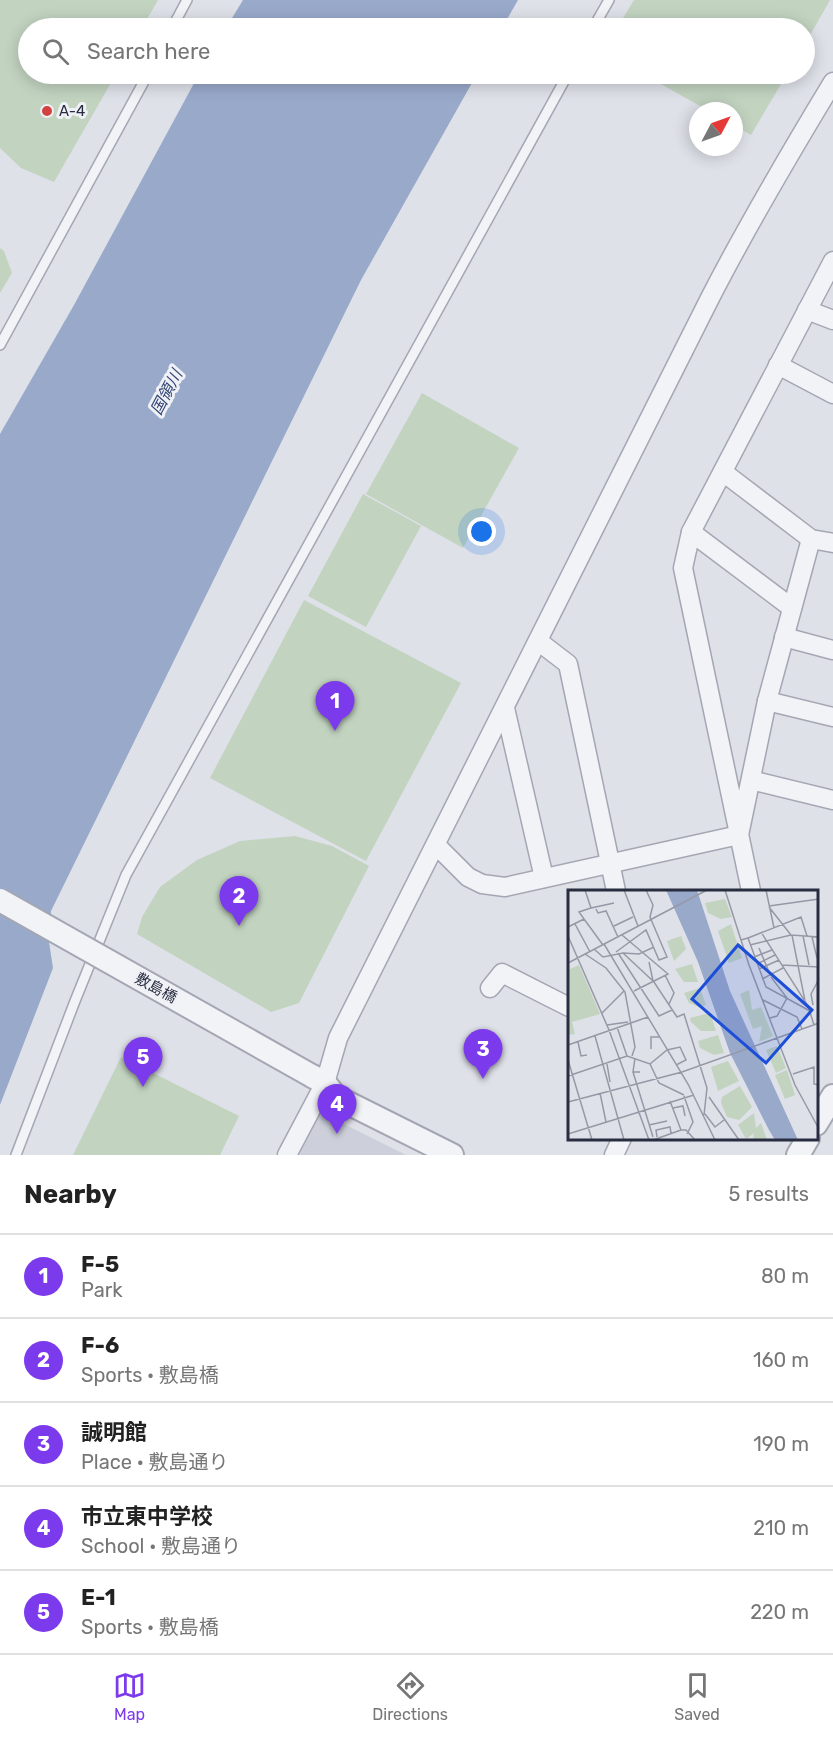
<!DOCTYPE html>
<html lang="en">
<head>
<meta charset="utf-8">
<style>
  :root { --surface:#fff; --page:#f2f2f2; --text:#222; --muted:#767676; --line:#e0e0e0; --accent:#7c3aed }
  body { margin:0; font-family:Rubik,"Noto Sans JP",sans-serif; background:var(--page); color:var(--text) }
  .compass { position:absolute; left:689px; top:102px; width:54px; height:54px; border-radius:50%; background:var(--surface); box-shadow:0 3px 15px #0003; rotate:49deg }
  .you { position:absolute; left:482px; top:532px; width:21px; height:21px; margin:-15px; border:4px solid #fff; border-radius:50%; background:#1a73e8; box-shadow:0 0 0 9px #1a73e833 }
  .badge { display:grid; place-items:center; width:39px; height:39px; border-radius:50%; background:var(--accent); color:#fff; font-size:20px; font-weight:700 }
  .pin { position:absolute; translate:-50% -50px; filter:drop-shadow(0 2px 3px #0008) }
  .pin::after { content:''; position:absolute; top:32px; width:21px; height:18px; background:inherit; clip-path:polygon(0 0,100% 0,50% 100%) }
  .list { margin:0; padding:0; list-style:none }
  h2 { display:flex; justify-content:space-between; align-items:center; height:78px; margin:0; padding:0 24px; font-size:26px }
  h2 small { font-size:20px; font-weight:400; color:var(--muted) }
  .list li { display:grid; grid-template-columns:39px 1fr auto; gap:18px; align-items:center; box-sizing:border-box; height:84px; padding:0 24px; border-top:2px solid var(--line) }
  .list b { display:block; font-size:22px; white-space:nowrap }
  .list p { margin:0; font-size:20px; white-space:nowrap; color:var(--muted) }
  .list em { font-size:20px; font-style:normal; color:var(--muted) }
  .icon { flex:none; width:33px; height:33px; fill:none; stroke:currentColor; stroke-width:2; stroke-linecap:round; stroke-linejoin:round }
  .map { position:relative; flex:none; width:833px; height:1155px; overflow:hidden }
  .search { position:absolute; background:var(--surface); box-shadow:0 3px 15px #0003; left:18px; right:18px; top:18px; height:66px; display:flex; align-items:center; gap:15px; box-sizing:border-box; padding:0 21px; border-radius:33px; color:var(--muted); font-size:22px }
  .sheet { height:498px; background:var(--surface) }
  nav { display:flex; justify-content:space-around; align-items:center; box-sizing:border-box; height:84px; border-top:2px solid var(--line); background:var(--surface); font-size:16px; color:var(--muted) }
  nav a { display:grid; justify-items:center; gap:3px }
  nav .on { color:var(--accent) }
  .map>svg:first-child { display:block }
  .built { fill:#cdd0db }
  .green { fill:#c2d3c0 }
  .water { fill:#99a9ca }
  .lines { fill:none; stroke-linecap:round; stroke-linejoin:round }
  .service-casing { stroke:#a4a7b3; stroke-width:12 }
  .minor-casing { stroke:#a4a7b3; stroke-width:21 }
  .tertiary-casing { stroke:#a4a7b3; stroke-width:26 }
  .service { stroke:#f2f3f7; stroke-width:9 }
  .minor { stroke:#f2f3f7; stroke-width:18 }
  .tertiary { stroke:#f2f3f7; stroke-width:22 }
  .tertiary-bridge-casing { stroke:#a4a7b3; stroke-width:26; stroke-linecap:butt }
  .tertiary-bridge { stroke:#f2f3f7; stroke-width:22 }
  .poi-dot { fill:#d14241; stroke:#eff1f6; stroke-width:2 }
  .labels { text-anchor:middle; stroke-width:6; stroke-linejoin:round; paint-order:stroke }
  .poi-label { font-size:15px; fill:#282d40; stroke:#eff1f6; text-anchor:start }
  .street-label { font-size:15px; fill:#282d40; stroke:#eff1f6 }
  .water-label { font-size:16px; font-style:italic; fill:#314575; stroke:#eff1f6 }
  .inset-road { fill:none; stroke:#9699a5; stroke-width:1.5 }
  .view { fill:#1d4ed8; fill-opacity:0.15; stroke:#1d4ed8; stroke-width:3 }
  .inset-edge { fill:none; stroke:#282d40; stroke-width:3 }
</style>
</head>
<body>
<div class="map">
<svg width="833" height="1155" viewBox="0 0 833 1155">
  <rect width="100%" height="100%" fill="#dfe1e9"/>
  <polygon class="built" points="320,1112 406,1155 299,1155"/>
  <g class="green">
    <polygon points="0,0 158,0 142,28 28,28 28,74 116,74 54,182 21,168 0,148"/>
    <polygon points="634,0 830,0 805,44 804,28 617,28"/>
    <polygon points="643,74 787,74 751,135 734,125 734,111 709,111"/>
    <polygon points="0,248 4,251 12,273 0,293"/>
    <polygon points="422,393 519,448 463,548 366,494"/>
    <polygon points="363,494 421,526 366,627 308,596"/>
    <polygon points="304,600 461,683 366,861 210,778"/>
    <polygon points="295,836 332,846 369,866 299,1003 271,1012 137,934 142,917 160,887 197,860 240,841"/>
    <polygon points="121,1057 239,1116 220,1155 73,1155"/>
  </g>
  <g class="water">
    <polygon points="243,0 518,0 502,28 226,28"/>
    <polygon points="199,74 477,74 361,280 51,911 49,942 53,968 0,1105 0,434 74,305"/>
  </g>
  <g class="lines">
    <g class="service-casing">
      <g id="service">
        <polyline points="172,28 187,0"/>
        <polyline points="593,28 609,0"/>
        <polyline points="0,345 148,74"/>
        <polyline points="16,1155 75,1001 126,875 568,74"/>
      </g>
    </g>
    <g class="minor-casing">
      <g id="minor">
        <polyline points="807,310 833,320"/>
        <polyline points="778,365 833,394"/>
        <polyline points="723,472 811,539 833,543"/>
        <polyline points="691,532 792,608"/>
        <polyline points="784,637 833,650"/>
        <polyline points="538,641 568,664 616,891"/>
        <polyline points="767,701 833,717"/>
        <polyline points="505,708 544,878"/>
        <polyline points="751,780 833,800"/>
        <polyline points="436,845 468,877 482,884 505,887 739,835 767,701 811,539"/>
        <polyline points="751,891 683,568 691,532 833,261"/>
        <polyline points="490,988 502,973 569,1007"/>
        <path d="M287 1155 325 1083 338 1038 710 298C748 224 790 153 833 82"/>
        <polyline points="614,1155 622,1138"/>
      </g>
    </g>
    <g class="tertiary-casing">
      <g id="tertiary">
        <polyline points="312,1076 325,1083 336,1097 452,1155"/>
        <polyline points="816,1124 833,1096"/>
        <polyline points="798,1155 808,1138"/>
      </g>
    </g>
    <use href="#service" class="service"/>
    <use href="#minor" class="minor"/>
    <use href="#tertiary" class="tertiary"/>
    <g class="tertiary-bridge-casing">
      <polyline id="tertiary-bridge" points="0,900 312,1076"/>
    </g>
    <use href="#tertiary-bridge" class="tertiary-bridge"/>
  </g>
  <circle class="poi-dot" cx="47" cy="111" r="6"/>
  <g class="labels">
    <g class="poi-label">
      <text x="59" y="116">A-4</text>
    </g>
    <g class="street-label">
      <text transform="translate(156 988) rotate(29)" y="5">敷島橋</text>
    </g>
    <g class="water-label">
      <text transform="translate(166 392) rotate(-62)" y="6">国領川</text>
    </g>
  </g>
  <g transform="translate(568 890)">
    <rect width="250" height="250" fill="#dfe1e9"/>
    <path d="M157 9 164 27 153 29 140 23 137 13ZM163 34 174 68 161 73 150 41ZM113 46 118 59 106 71 99 51ZM124 74 130 92H116L107 79ZM11 75 32 124 4 132 7 144 0 145V80ZM132 98 138 115 131 117 121 113 116 103ZM181 100 184 120 193 117 205 146 191 152 194 136 185 139 172 104ZM142 123 148 141H133L123 132 122 128ZM150 145 156 163 146 165 132 158 130 151ZM209 156 218 178 208 183 198 160ZM160 171 171 191 150 201 143 177ZM219 180 227 205 217 209 207 185ZM172 196 184 217 171 230 159 227 153 213 154 207ZM186 223 188 238 193 233 199 250H185L186 243 178 249 170 235Z" fill="#c2d3c0"/>
    <path d="M98 0H129L162 101 230 250H207L201 240 162 163 130 72Z" fill="#99a9ca"/>
    <path class="inset-road" d="M56 0 70 36M157 0 181 75 227 195 251 239M198 0 206 38M201 16 251 9M201 17 223 45 251 47M23 18 46 13M28 19 30 23 38 21 50 47M16 29 11 22 23 18 17 0M7 34 22 62M46 36 65 27M0 37 16 29 35 55M193 42 240 116 246 135M54 45 100 84 66 101M224 45 237 111M0 46 41 140 81 250M235 46 241 75M244 47 249 68M180 48 233 27 239 46M173 50 180 48 198 97 242 121M36 54 120 194 147 250M182 55 223 45M191 58 201 82M26 59 35 67 55 63 86 92 109 127 116 124 139 198 136 225M48 62 78 40 91 70 99 67 82 27 85 15 78 0M50 63 91 126 104 120M55 63 71 64 86 57M17 64 38 78 57 102 67 157 64 166M186 67 204 60M81 72 85 91M0 73 139 0M189 74 207 65M214 75 251 77M191 79 211 70M97 85 106 103 101 114M194 89 215 78M195 110 229 127 234 139M245 115 243 104 251 89M34 123 56 101M202 128 209 126 219 108 203 87M39 135 60 132M49 137 59 166M27 146 56 250M10 152 13 166 19 165M0 155 80 127M83 159V147H91M67 168 65 182H72M0 170 24 250M39 174 42 192M82 174 91 193 116 205M65 182 85 247M225 184 246 177V194L251 195M0 186 59 166 82 174 99 160 112 157 118 170 108 175M32 203 38 232M116 206 125 232 119 244M141 207 171 250M102 211 113 240H118L127 250M0 212 114 182 251 133M105 218 115 216 117 226M137 224 147 237 156 230M81 235 99 231M0 244 126 205M89 247 88 240 102 237 103 243M85 250 113 240"/>
    <path class="view" d="M170 55 244 120 198 173 124 109Z"/>
    <rect width="250" height="250" class="inset-edge"/>
  </g>
</svg>
<svg class="compass" viewBox="-18 -18 36 36"><path d="M0-13l5 13h-10z" fill="#e53935"/><path d="M0 13l5-13h-10z" fill="#767676"/></svg>
<div class="you"></div>
<div class="pin badge" style="left:335px;top:731px">1</div>
<div class="pin badge" style="left:239px;top:926px">2</div>
<div class="pin badge" style="left:483px;top:1079px">3</div>
<div class="pin badge" style="left:337px;top:1134px">4</div>
<div class="pin badge" style="left:143px;top:1087px">5</div>
<div class="search"><svg class="icon" aria-label="search" viewBox="0 0 24 24"><circle cx="10" cy="10" r="6"/><path d="M15 15l6 6"/></svg>Search here</div>
</div>
<section class="sheet">
<h2>Nearby<small>5 results</small></h2>
<ul class="list">
<li><span class="badge">1</span><div><b>F-5</b><p>Park</p></div><em>80 m</em></li>
<li><span class="badge">2</span><div><b>F-6</b><p>Sports · 敷島橋</p></div><em>160 m</em></li>
<li><span class="badge">3</span><div><b>誠明館</b><p>Place · 敷島通り</p></div><em>190 m</em></li>
<li><span class="badge">4</span><div><b>市立東中学校</b><p>School · 敷島通り</p></div><em>210 m</em></li>
<li><span class="badge">5</span><div><b>E-1</b><p>Sports · 敷島橋</p></div><em>220 m</em></li>
</ul>
</section>
<nav>
<a class="on"><svg class="icon" aria-label="map" viewBox="0 0 24 24"><path d="M3 6l6-2 6 2 6-2v14l-6 2-6-2-6 2zM9 4v14M15 6v14"/></svg>Map</a>
<a><svg class="icon" aria-label="directions" viewBox="0 0 24 24"><path d="M12 3l9 9-9 9-9-9zM9 14v-3h6M13 9l2 2-2 2"/></svg>Directions</a>
<a><svg class="icon" aria-label="saved" viewBox="0 0 24 24"><path d="M7 4h10v16l-5-4-5 4z"/></svg>Saved</a>
</nav>
</body>
</html>
